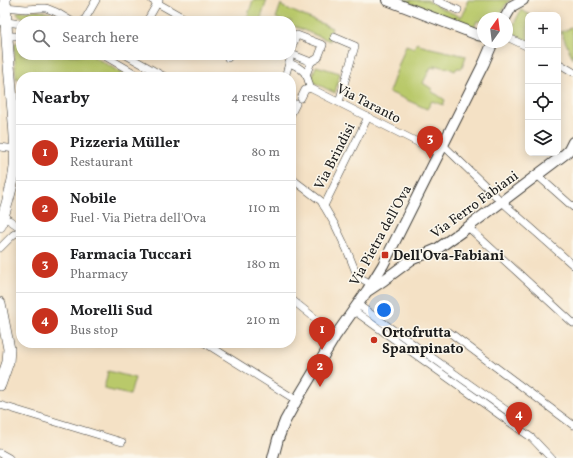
<!DOCTYPE html>
<html lang="en">
<head>
<meta charset="utf-8">
<style>
  :root { --surface:#fff; --page:#f6f6f6; --text:#202124; --muted:#757577; --line:#e0e0e0; --accent:#c8321e }
  body { margin:0; font-family:Vollkorn,serif; background:var(--page); color:var(--text) }
  .controls { position:absolute; right:12px; top:12px; display:grid; overflow:hidden; border-radius:8px; box-shadow:0 2px 10px #0003 }
  .controls button { width:36px; height:36px; display:grid; place-items:center; padding:0; border:0; border-bottom:1px solid var(--line); background:var(--surface); color:var(--text); font:20px sans-serif }
  .compass { position:absolute; left:477px; top:12px; width:36px; height:36px; border-radius:50%; background:var(--surface); box-shadow:0 2px 10px #0003; rotate:14deg }
  .you { position:absolute; left:384px; top:310px; width:14px; height:14px; margin:-10px; border:3px solid #fff; border-radius:50%; background:#1a73e8; box-shadow:0 0 0 6px #1a73e833 }
  .badge { display:grid; place-items:center; width:26px; height:26px; border-radius:50%; background:var(--accent); color:#fff; font-size:13px; font-weight:700 }
  .pin { position:absolute; translate:-50% -33px; filter:drop-shadow(0 1px 2px #0008) }
  .pin::after { content:''; position:absolute; top:21px; width:14px; height:12px; background:inherit; clip-path:polygon(0 0,100% 0,50% 100%) }
  .list { margin:0; padding:0; list-style:none }
  h2 { display:flex; justify-content:space-between; align-items:center; height:52px; margin:0; padding:0 16px; font-size:17px }
  h2 small { font-size:13px; font-weight:400; color:var(--muted) }
  .list li { display:grid; grid-template-columns:26px 1fr auto; gap:12px; align-items:center; box-sizing:border-box; height:56px; padding:0 16px; border-top:1px solid var(--line) }
  .list b { display:block; font-size:15px; white-space:nowrap }
  .list p { margin:0; font-size:13px; white-space:nowrap; color:var(--muted) }
  .list em { font-size:13px; font-style:normal; color:var(--muted) }
  .icon { flex:none; width:22px; height:22px; fill:none; stroke:currentColor; stroke-width:2; stroke-linecap:round; stroke-linejoin:round }
  .map { position:relative; flex:none; width:573px; height:458px; overflow:hidden }
  .search { position:absolute; background:var(--surface); box-shadow:0 2px 10px #0003; left:16px; top:16px; width:280px; height:44px; display:flex; align-items:center; gap:10px; box-sizing:border-box; padding:0 14px; border-radius:16px; color:var(--muted); font-size:15px }
  .panel { position:absolute; background:var(--surface); box-shadow:0 2px 10px #0003; left:16px; top:72px; width:280px; height:276px; border-radius:16px }
  .map>svg:first-child { display:block }
  .green { fill:#b9c96b; stroke:#6a7244 }
  .lines { fill:none; stroke-linecap:round; stroke-linejoin:round }
  .street-casing { stroke:#3c3a35; stroke-width:8 }
  .secondary-casing { stroke:#3c3a35; stroke-width:12 }
  .primary-casing { stroke:#3c3a35; stroke-width:12 }
  .street { stroke:#fff; stroke-width:7 }
  .secondary { stroke:#fff; stroke-width:10 }
  .primary { stroke:#fff; stroke-width:11 }
  .poi-dot { fill:#c8321e; stroke:#fbf7ec; stroke-width:1.5 }
  .labels { text-anchor:middle; stroke-width:3; stroke-linejoin:round; paint-order:stroke }
  .street-label { font-size:14px; fill:#1c1c1c; stroke:#fbf7ec }
  .poi-label { font-size:14px; font-weight:bold; fill:#1c1c1c; stroke:#fbf7ec; text-anchor:start }
</style>
</head>
<body>
<div class="map">
<svg width="573" height="458" viewBox="0 0 573 458">
  <rect width="100%" height="100%" fill="#fbf7ec"/>
  <filter id="ink" filterUnits="userSpaceOnUse"><feTurbulence type="fractalNoise" baseFrequency=".025" numOctaves="2"/><feDisplacementMap in="SourceGraphic" scale="8" xChannelSelector="R" yChannelSelector="G"/><feConvolveMatrix kernelMatrix="1 2 1 2 8 2 1 2 1" color-interpolation-filters="sRGB"/></filter>
  <filter id="wash" filterUnits="userSpaceOnUse"><feTurbulence type="fractalNoise" baseFrequency=".012" numOctaves="4" result="noise"/><feDisplacementMap in="SourceGraphic" scale="16" xChannelSelector="R" yChannelSelector="G"/><feGaussianBlur stdDeviation="0.9" result="paint"/><feColorMatrix in="noise" values="0 0 0 0 0 0 0 0 0 0 0 0 0 0 0 0 0 1.4 0 .05"/><feComposite in="paint" operator="in"/></filter>
  <g filter="url(#wash)">
    <rect width="100%" height="100%" fill="#f4e1c5"/>
    <g class="green">
      <polygon points="253,0 267,0 260,21 246,21"/>
      <polygon points="402,0 427,0 441,8 461,17 466,9 467,2 468,0 511,0 506,4 499,18 483,18 483,22 477,21 474,28"/>
      <polygon points="281,4 283,7 332,28 330,34 330,41 291,25 291,21 282,21 276,18"/>
      <path d="M39 10 49 12 65 21C51 21 28 23 17 14V12Z"/>
      <polygon points="521,10 531,15 528,15 528,41 510,32"/>
      <polygon points="573,27 573,59 561,32"/>
      <polygon points="17,42 21,42 21,55 91,55 125,75 124,77 67,77 59,74 34,77 21,77 21,78 16,79 14,47 15,44"/>
      <polygon points="417,42 422,46 466,56 462,68 457,68 455,71 446,67 445,68 435,65 435,68 431,67 423,83 432,89 432,92 438,95 439,96 445,100 443,105 432,101 427,109 389,92 406,45 414,48"/>
      <polygon points="316,66 340,73 335,93 311,81"/>
      <polygon points="108,371 135,378 130,395 104,389"/>
    </g>
  </g>
  <g filter="url(#ink)">
    <g class="lines">
      <g class="street-casing">
        <g id="street">
          <polyline points="152,0 189,21"/>
          <polyline points="436,0 442,3 458,10"/>
          <polyline points="5,7 26,9 42,8 46,8 56,12 71,21"/>
          <polyline points="0,21 21,24"/>
          <polyline points="84,21 96,0"/>
          <polyline points="147,21 159,0"/>
          <polyline points="7,36 21,36"/>
          <polyline points="334,37 355,46 339,102"/>
          <polyline points="507,37 528,47"/>
          <polyline points="291,54 292,46 297,35 323,45 318,58 311,62"/>
          <polyline points="291,54 311,62 306,75"/>
          <polyline points="103,55 141,77"/>
          <polyline points="126,55 165,77"/>
          <polyline points="228,58 229,55"/>
          <path d="M289 63C303 68 308 74 310 88"/>
          <polyline points="558,63 573,72"/>
          <polyline points="285,77 290,60"/>
          <polyline points="310,88 439,153"/>
          <polyline points="301,98 305,90 310,88"/>
          <polyline points="291,114 296,104"/>
          <polyline points="443,145 501,201 573,265"/>
          <polyline points="0,147 15,149"/>
          <polyline points="537,175 573,207"/>
          <polyline points="291,177 296,182 321,201 335,225 347,250 355,270 359,277 371,284"/>
          <polyline points="324,206 368,117"/>
          <polyline points="2,218 9,220 21,228"/>
          <polyline points="468,227 573,323"/>
          <polyline points="0,248 13,235 21,230"/>
          <polyline points="291,299 336,335"/>
          <polyline points="357,304 517,418"/>
          <polyline points="353,310 465,390 522,431 532,438 551,458"/>
          <polyline points="449,332 573,425"/>
          <polyline points="205,343 296,400"/>
          <polyline points="0,405 122,442"/>
          <polyline points="0,453 9,458"/>
        </g>
      </g>
      <g class="secondary-casing">
        <g id="secondary">
          <polyline points="387,0 478,35 483,36"/>
          <polyline points="505,18 512,6 523,0"/>
          <polyline points="369,290 384,280 411,260 437,249 468,227 565,154 569,150 573,142"/>
          <polyline points="273,458 278,439 285,421 295,403 336,335 367,291 383,265 484,63 493,42"/>
        </g>
      </g>
      <g class="primary-casing">
        <g id="primary">
          <path d="M0 226C6 207 13 187 15 167 17 145 14 123 12 100 9 67 6 34 5 0"/>
          <polyline points="0,303 9,349 8,362 0,385"/>
        </g>
      </g>
      <use href="#street" class="street"/>
      <use href="#secondary" class="secondary"/>
      <use href="#primary" class="primary"/>
    </g>
  </g>
  <g class="poi-dot">
    <rect x="381" y="251" width="8" height="8" rx="2"/>
    <circle cx="374" cy="340" r="4"/>
  </g>
  <g class="labels">
    <g class="street-label">
      <text transform="translate(369 103) rotate(27)" y="5">Via Taranto</text>
      <text transform="translate(334 156) rotate(-63)" y="5">Via Brindisi</text>
      <text transform="translate(474 204) rotate(-36)" y="5">Via Ferro Fabiani</text>
      <text transform="translate(380 235) rotate(-61)" y="5">Via Pietra dell'Ova</text>
    </g>
    <g class="poi-label">
      <text x="393" y="260">Dell'Ova-Fabiani</text>
      <text x="382" y="337">Ortofrutta<tspan x="382" dy="16">Spampinato</tspan></text>
    </g>
  </g>
</svg>
<div class="controls">
<button>+</button>
<button>−</button>
<button><svg class="icon" aria-label="locate" viewBox="0 0 24 24"><circle cx="12" cy="12" r="6"/><path d="M12 2v4M12 18v4M2 12h4M18 12h4"/></svg></button>
<button><svg class="icon" aria-label="layers" viewBox="0 0 24 24"><path d="M12 4l9 5-9 5-9-5zM3 14l9 5 9-5"/></svg></button>
</div>
<svg class="compass" viewBox="-18 -18 36 36"><path d="M0-13l5 13h-10z" fill="#e53935"/><path d="M0 13l5-13h-10z" fill="#757577"/></svg>
<div class="you"></div>
<div class="pin badge" style="left:322px;top:350px">1</div>
<div class="pin badge" style="left:320px;top:387px">2</div>
<div class="pin badge" style="left:430px;top:159px">3</div>
<div class="pin badge" style="left:519px;top:435px">4</div>
<div class="search"><svg class="icon" aria-label="search" viewBox="0 0 24 24"><circle cx="10" cy="10" r="6"/><path d="M15 15l6 6"/></svg>Search here</div>
<section class="panel">
<h2>Nearby<small>4 results</small></h2>
<ul class="list">
<li><span class="badge">1</span><div><b>Pizzeria Müller</b><p>Restaurant</p></div><em>80 m</em></li>
<li><span class="badge">2</span><div><b>Nobile</b><p>Fuel · Via Pietra dell'Ova</p></div><em>110 m</em></li>
<li><span class="badge">3</span><div><b>Farmacia Tuccari</b><p>Pharmacy</p></div><em>180 m</em></li>
<li><span class="badge">4</span><div><b>Morelli Sud</b><p>Bus stop</p></div><em>210 m</em></li>
</ul>
</section>
</div>
</body>
</html>
